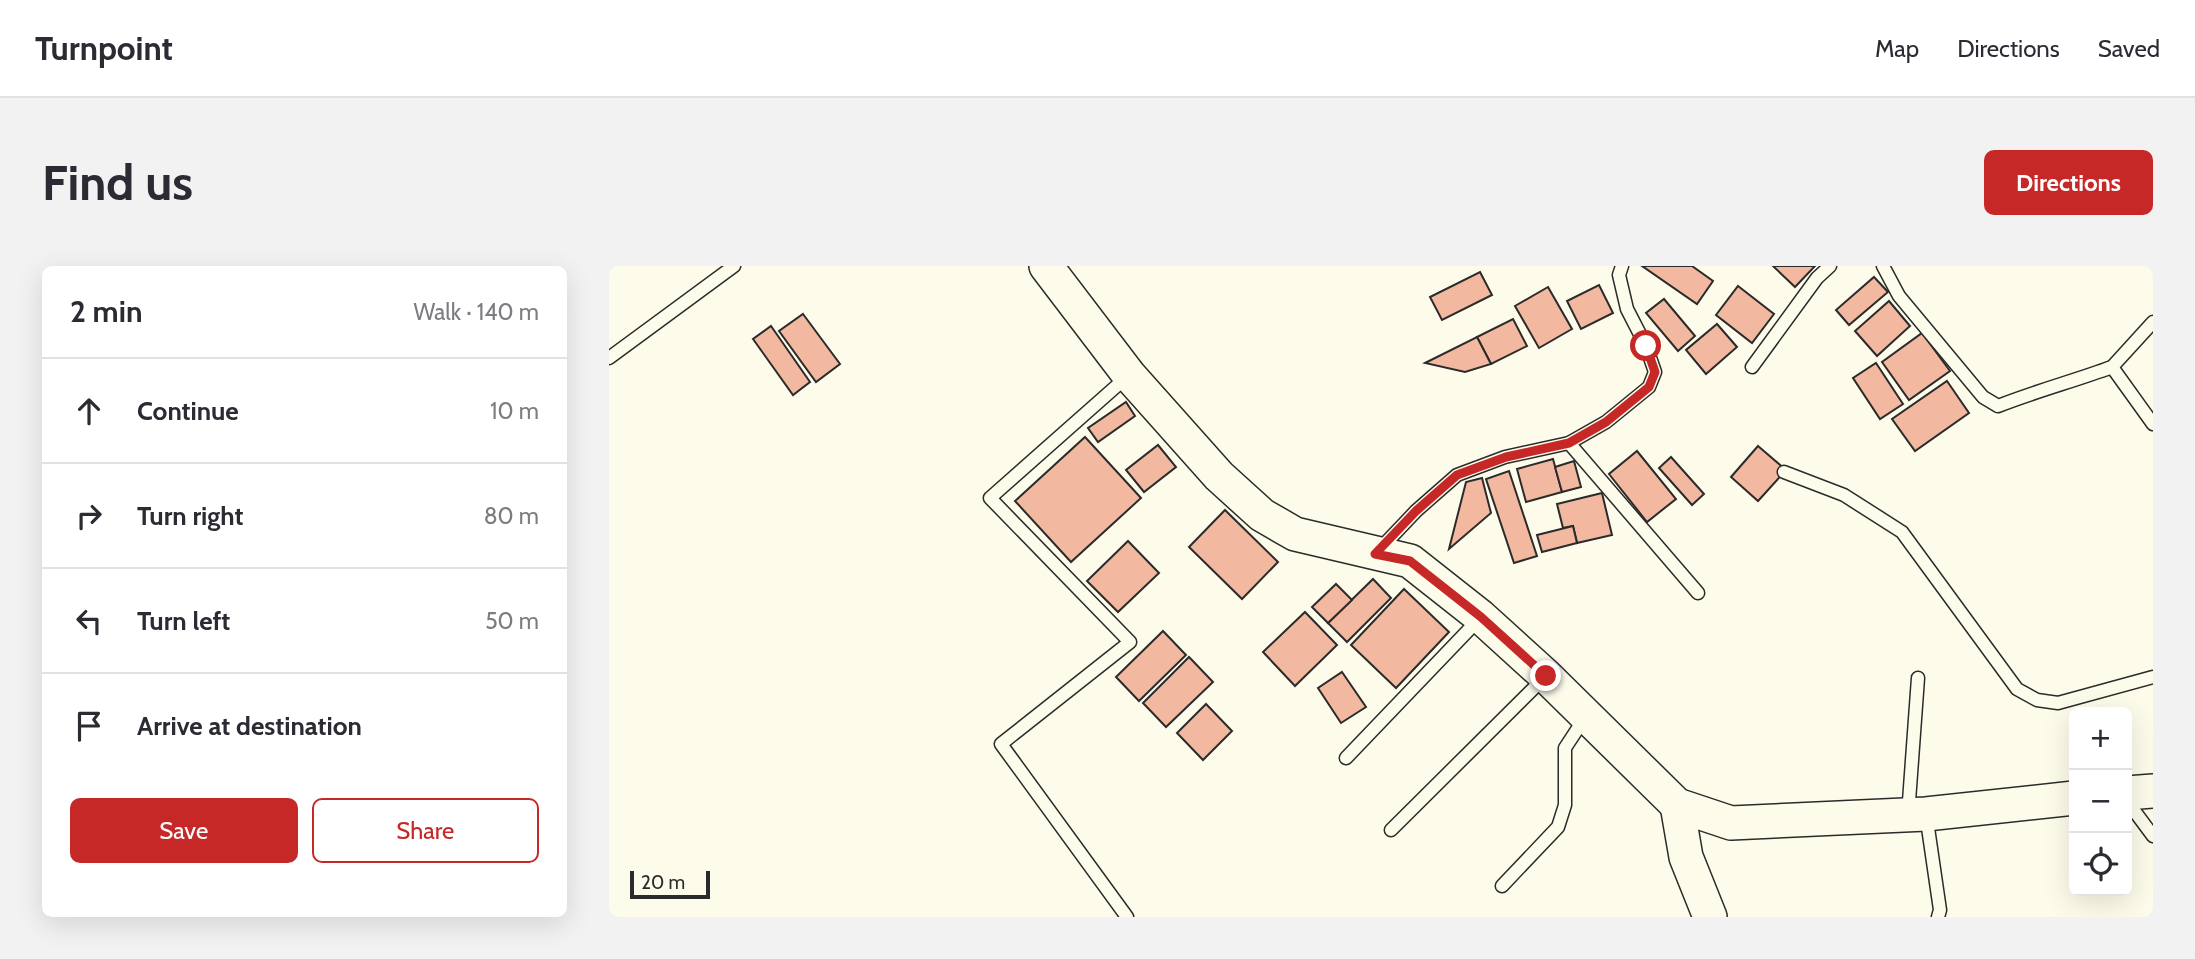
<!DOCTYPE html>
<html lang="en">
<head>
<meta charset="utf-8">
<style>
  :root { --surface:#fff; --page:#f2f2f3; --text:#2b2b33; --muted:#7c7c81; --line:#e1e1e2; --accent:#c62828 }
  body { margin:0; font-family:Cabin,sans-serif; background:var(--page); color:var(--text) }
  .controls { position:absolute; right:21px; bottom:21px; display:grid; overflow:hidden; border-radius:10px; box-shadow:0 7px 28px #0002 }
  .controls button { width:63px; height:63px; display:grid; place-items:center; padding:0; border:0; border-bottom:2px solid var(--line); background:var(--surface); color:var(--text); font:35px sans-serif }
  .scale { position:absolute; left:21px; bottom:18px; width:80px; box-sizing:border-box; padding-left:7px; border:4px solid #2b2b2b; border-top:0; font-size:19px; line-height:24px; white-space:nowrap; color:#2b2b2b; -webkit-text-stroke:5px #fdfbea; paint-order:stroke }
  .stop { position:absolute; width:21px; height:21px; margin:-16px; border:5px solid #c62828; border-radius:50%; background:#fff }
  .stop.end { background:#c62828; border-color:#fff; box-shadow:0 2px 7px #0008 }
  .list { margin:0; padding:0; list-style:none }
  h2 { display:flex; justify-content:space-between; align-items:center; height:91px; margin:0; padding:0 28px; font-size:30px }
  h2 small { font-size:23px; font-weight:400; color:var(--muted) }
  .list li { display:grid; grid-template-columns:46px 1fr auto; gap:21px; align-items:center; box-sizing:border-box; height:105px; padding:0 28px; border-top:2px solid var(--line) }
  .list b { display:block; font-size:26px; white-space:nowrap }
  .list em { font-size:23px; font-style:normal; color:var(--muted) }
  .actions { display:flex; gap:14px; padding:21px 28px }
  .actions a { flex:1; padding:16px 0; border:2px solid var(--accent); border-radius:10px; text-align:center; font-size:24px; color:var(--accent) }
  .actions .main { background:var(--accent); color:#fff }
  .icon { flex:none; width:38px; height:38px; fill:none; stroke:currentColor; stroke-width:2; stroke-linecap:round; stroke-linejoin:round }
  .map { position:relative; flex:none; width:1544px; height:651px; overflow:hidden; border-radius:10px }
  header { display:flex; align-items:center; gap:42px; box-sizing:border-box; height:98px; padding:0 35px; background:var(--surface); border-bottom:2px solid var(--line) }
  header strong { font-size:33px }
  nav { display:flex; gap:38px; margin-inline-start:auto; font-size:24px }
  .intro { display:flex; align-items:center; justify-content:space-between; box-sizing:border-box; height:168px; padding:0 42px }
  h1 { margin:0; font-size:49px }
  .button { padding:18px 32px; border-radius:10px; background:var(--accent); color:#fff; font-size:24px; font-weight:700 }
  main { display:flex; gap:42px; padding:0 42px }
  aside { flex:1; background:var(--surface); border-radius:10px; box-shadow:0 7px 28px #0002 }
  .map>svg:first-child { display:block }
  .building { fill:#f2b8a0; stroke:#2b2b2b; stroke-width:2 }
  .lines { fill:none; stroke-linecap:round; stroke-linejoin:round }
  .lane-casing { stroke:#2b2b2b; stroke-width:15 }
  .secondary-casing { stroke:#2b2b2b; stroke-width:36 }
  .lane { stroke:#fdfbea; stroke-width:12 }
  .secondary { stroke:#fdfbea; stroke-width:33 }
  .route { stroke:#c62828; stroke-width:9 }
</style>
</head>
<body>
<header>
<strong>Turnpoint</strong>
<nav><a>Map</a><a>Directions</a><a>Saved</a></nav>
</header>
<div class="intro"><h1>Find us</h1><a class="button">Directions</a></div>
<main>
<aside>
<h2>2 min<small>Walk · 140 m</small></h2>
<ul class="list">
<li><svg class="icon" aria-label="ahead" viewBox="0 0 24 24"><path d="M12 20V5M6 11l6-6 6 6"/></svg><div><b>Continue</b></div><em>10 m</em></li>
<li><svg class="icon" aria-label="right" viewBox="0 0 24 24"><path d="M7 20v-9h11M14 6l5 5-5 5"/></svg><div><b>Turn right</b></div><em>80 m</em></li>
<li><svg class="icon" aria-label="left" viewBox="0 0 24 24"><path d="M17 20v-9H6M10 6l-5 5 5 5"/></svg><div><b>Turn left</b></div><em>50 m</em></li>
<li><svg class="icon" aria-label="arrive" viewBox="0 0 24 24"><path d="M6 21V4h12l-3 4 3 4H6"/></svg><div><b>Arrive at destination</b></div></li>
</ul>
<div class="actions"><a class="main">Save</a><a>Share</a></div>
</aside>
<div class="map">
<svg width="1544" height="651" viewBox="0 0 1544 651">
  <rect width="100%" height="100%" fill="#fdfbea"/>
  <g class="building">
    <polygon points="1033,0 1083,0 1104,15 1088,38"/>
    <polygon points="1164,0 1206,0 1186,21"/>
    <polygon points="871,6 883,29 833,54 821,31"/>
    <polygon points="1265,11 1279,26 1240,59 1227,44"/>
    <polygon points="990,19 1004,47 972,63 958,35"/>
    <polygon points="1129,20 1165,48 1143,77 1107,49"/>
    <polygon points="939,21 963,63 930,82 906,40"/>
    <polygon points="1055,33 1086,70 1069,85 1037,47"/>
    <polygon points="1280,35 1301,60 1268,90 1246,65"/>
    <polygon points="194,48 231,98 207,116 170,65"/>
    <polygon points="904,53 918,80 882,98 868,71"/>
    <polygon points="1108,58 1128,81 1097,108 1077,84"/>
    <polygon points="162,60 201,116 184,129 144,73"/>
    <polygon points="1313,67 1341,105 1300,134 1273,96"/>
    <polygon points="868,71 882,98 856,106 816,97"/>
    <polygon points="1267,97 1294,138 1271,153 1244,112"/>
    <polygon points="1338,115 1360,147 1306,185 1283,153"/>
    <polygon points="517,136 526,150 489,176 479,162"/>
    <polygon points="476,171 532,232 462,296 406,235"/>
    <polygon points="549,179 567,201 535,226 517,204"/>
    <polygon points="1149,180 1177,204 1149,235 1122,211"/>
    <polygon points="1028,185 1067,233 1038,256 1000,208"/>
    <polygon points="1062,191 1095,228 1083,239 1050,202"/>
    <polygon points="944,193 953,226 917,236 908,203"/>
    <polygon points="965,195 972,221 953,226 946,201"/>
    <polygon points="900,205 928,290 905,297 877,213"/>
    <polygon points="873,212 882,247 840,283 857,216"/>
    <polygon points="993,227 1003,269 968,277 964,260 954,262 948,238"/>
    <polygon points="616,244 669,296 633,333 580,281"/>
    <polygon points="964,260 968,277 933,286 928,269"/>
    <polygon points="519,275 550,307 509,346 478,315"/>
    <polygon points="764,313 782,332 738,376 719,357"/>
    <polygon points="727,318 743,334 719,357 703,341"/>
    <polygon points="795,323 840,366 787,422 742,379"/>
    <polygon points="696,346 728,379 686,420 654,386"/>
    <polygon points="554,365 577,389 530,435 507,411"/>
    <polygon points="580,391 604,416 557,461 534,437"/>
    <polygon points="733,406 757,441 732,457 709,422"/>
    <polygon points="597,438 623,465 594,494 568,467"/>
  </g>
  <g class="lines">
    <g class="lane-casing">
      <g id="lane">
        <path d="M1274 0 1290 30 1374 131 1389 140C1427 125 1465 115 1503 101L1544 158"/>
        <polyline points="0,92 125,0"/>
        <polyline points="1143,101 1208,12 1221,0"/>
        <polyline points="1503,101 1544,56"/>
        <polyline points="960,177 1089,327"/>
        <polyline points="1175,206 1235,229 1293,266 1408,423 1428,434 1449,437 1544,411"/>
        <polyline points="771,283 807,245 848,209 896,191 960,177 997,156 1040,121 1046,106 1037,80 1018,43 1010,9 1013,0"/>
        <polyline points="737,492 872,351"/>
        <polyline points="1518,535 1544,570"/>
        <polyline points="1317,548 1331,644 1329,651"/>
        <polyline points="1299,549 1309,412"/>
        <polyline points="782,564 936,411"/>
        <polyline points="893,620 949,561 956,539 956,482 977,450"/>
        <polyline points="518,651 392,478 521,376 381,232 520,109"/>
      </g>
    </g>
    <g class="secondary-casing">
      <g id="secondary">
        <polyline points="437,0 520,109 610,210 653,249 686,268 801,295 872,351 937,410 1068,539 1122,557 1317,548 1465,532"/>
        <polyline points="1518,527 1544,525"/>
        <polyline points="1068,539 1077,591 1101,651"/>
      </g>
    </g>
    <use href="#lane" class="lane"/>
    <use href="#secondary" class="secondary"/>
  </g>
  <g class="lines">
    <polyline class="route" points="937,410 872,351 801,295 766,288 807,245 848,209 897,191 960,177 997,156 1040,121 1046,106 1037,80"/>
  </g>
</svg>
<div class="controls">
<button>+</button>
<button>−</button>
<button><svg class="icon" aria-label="locate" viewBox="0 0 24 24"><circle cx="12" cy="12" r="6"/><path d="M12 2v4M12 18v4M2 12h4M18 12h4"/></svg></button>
</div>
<div class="scale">20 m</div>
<div class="stop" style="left:1037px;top:80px"></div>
<div class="stop end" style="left:937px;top:410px"></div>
</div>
</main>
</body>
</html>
